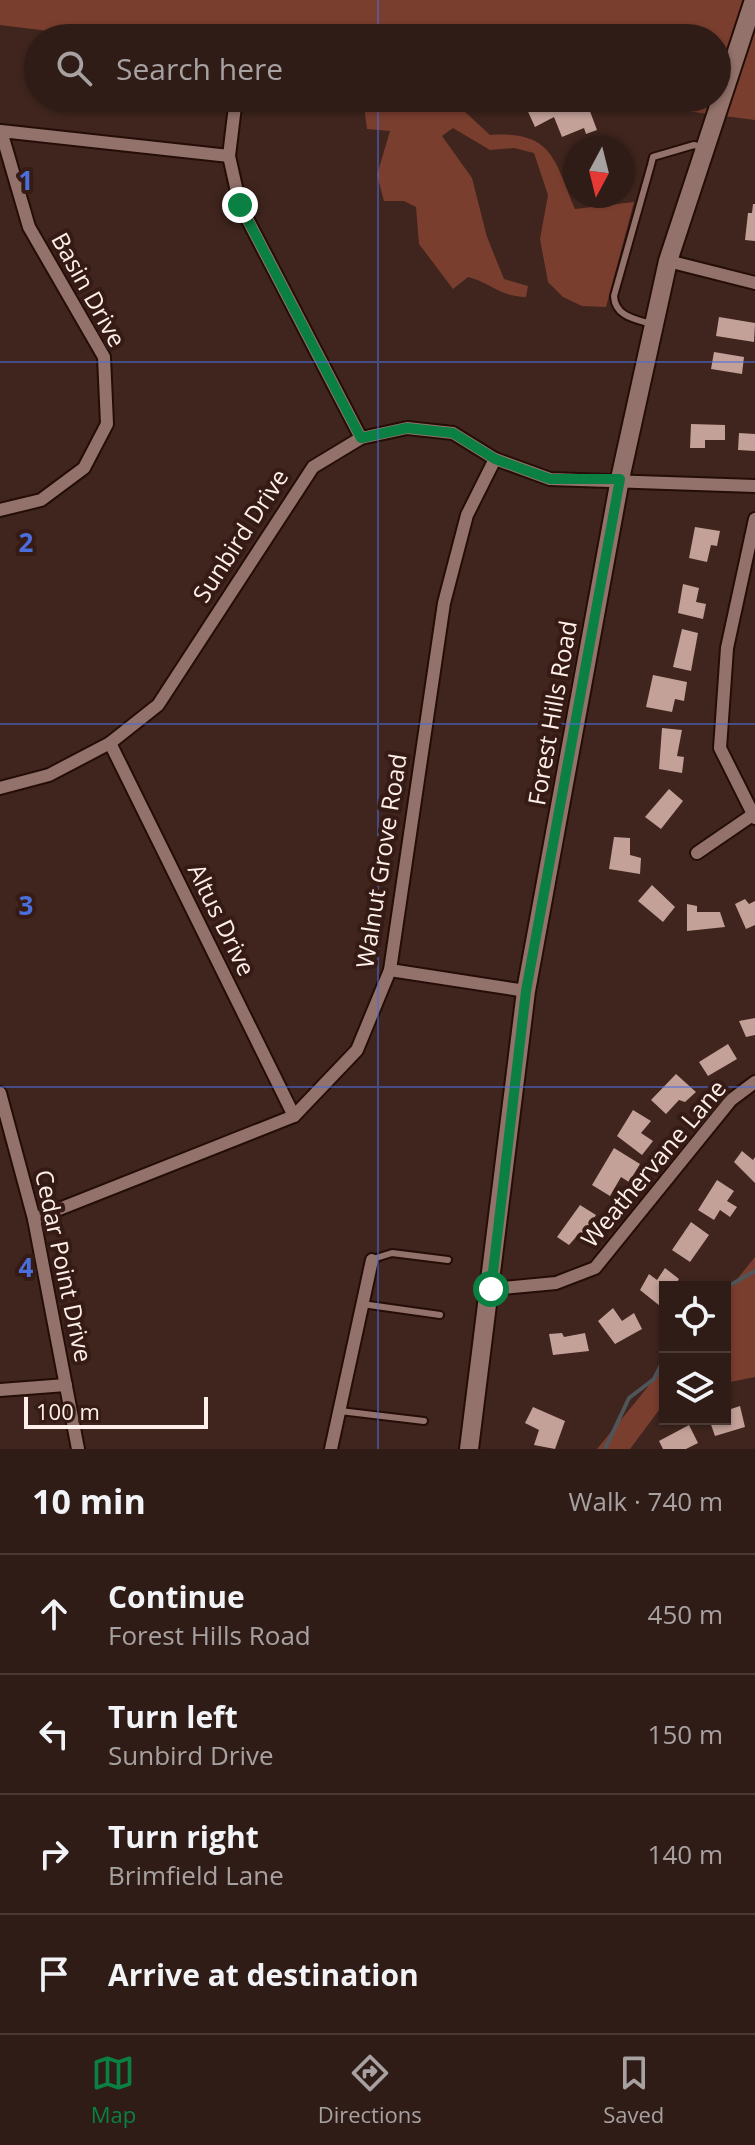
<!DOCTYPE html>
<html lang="en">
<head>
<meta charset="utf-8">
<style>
  :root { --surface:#2f1c16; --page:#37251f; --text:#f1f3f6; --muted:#a7a1a1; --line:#4a3a35; --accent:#0b8043 }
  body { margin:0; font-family:"Open Sans",sans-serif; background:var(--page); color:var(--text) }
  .controls { position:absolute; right:24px; bottom:24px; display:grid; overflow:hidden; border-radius:0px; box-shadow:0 2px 6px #0004 }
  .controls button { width:72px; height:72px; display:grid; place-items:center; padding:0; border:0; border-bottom:2px solid var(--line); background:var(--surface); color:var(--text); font:40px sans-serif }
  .compass { position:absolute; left:563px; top:136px; width:72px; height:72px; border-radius:50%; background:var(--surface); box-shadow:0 2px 6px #0004; rotate:187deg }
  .scale { position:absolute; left:24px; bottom:20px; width:184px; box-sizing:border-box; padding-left:8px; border:4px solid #feefeb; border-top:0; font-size:22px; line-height:28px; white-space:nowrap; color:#feefeb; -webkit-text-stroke:6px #351b14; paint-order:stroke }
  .stop { position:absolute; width:24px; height:24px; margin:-18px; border:6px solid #0b8043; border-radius:50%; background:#fff }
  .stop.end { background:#0b8043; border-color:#fff; box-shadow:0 2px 8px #0008 }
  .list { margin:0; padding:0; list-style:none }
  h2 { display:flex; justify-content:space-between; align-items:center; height:104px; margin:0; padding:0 32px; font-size:34px }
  h2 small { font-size:26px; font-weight:400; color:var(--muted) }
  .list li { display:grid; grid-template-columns:52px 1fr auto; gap:24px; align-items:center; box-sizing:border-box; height:120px; padding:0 32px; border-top:2px solid var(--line) }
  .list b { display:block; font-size:30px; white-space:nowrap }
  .list p { margin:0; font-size:26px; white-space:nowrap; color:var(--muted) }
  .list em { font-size:26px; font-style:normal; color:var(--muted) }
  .icon { flex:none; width:44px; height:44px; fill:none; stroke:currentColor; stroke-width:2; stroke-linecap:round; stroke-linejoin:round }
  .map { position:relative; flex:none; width:755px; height:1449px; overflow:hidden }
  .search { position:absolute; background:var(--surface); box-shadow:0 2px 6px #0004; left:24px; right:24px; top:24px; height:88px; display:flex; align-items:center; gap:20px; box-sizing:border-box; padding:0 28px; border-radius:44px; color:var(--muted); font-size:30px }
  .sheet { height:584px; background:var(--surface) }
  nav { display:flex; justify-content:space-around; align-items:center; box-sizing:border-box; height:112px; border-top:2px solid var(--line); background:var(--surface); font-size:22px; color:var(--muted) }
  nav a { display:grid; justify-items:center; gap:4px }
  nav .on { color:var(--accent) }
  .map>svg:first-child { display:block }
  .green { fill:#7a3e2e }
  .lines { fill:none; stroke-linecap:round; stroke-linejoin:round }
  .stream { stroke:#505559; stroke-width:4 }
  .building { fill:#c3a198 }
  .lane-casing { stroke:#250d07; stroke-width:10 }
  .street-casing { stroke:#250d07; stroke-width:16 }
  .secondary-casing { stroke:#250d07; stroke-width:22 }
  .lane { stroke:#92726a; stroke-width:6 }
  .street { stroke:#92726a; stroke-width:12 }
  .secondary { stroke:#92726a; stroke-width:18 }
  .route { stroke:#0b8043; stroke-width:10 }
  .grid { fill:none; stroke:#4a6edc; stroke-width:2; stroke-opacity:0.55 }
  .labels { text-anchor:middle; stroke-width:8; stroke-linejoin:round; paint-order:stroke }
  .street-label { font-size:24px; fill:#feefeb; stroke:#351b14 }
  .grid-label { font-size:26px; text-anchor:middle; font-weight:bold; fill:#4a6edc; stroke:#351b14; stroke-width:8; stroke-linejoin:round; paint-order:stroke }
</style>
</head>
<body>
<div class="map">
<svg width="755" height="1449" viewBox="0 0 755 1449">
  <rect width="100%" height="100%" fill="#3f251d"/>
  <g class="green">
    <polygon points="0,0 755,0 755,120 586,98 717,98 717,38 106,38 0,25"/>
    <path d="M363 98H450L490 135C553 131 554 159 575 209L634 202 606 307 582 306 563 297 548 282 540 239 548 195 534 153 514 148 490 150 453 128 442 136 472 178 487 237 504 279 528 286 526 297C498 296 494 284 468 277L453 289 419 244 416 207 404 201H384L377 175 390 131 367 129Z"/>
    <polygon points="755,1257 755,1377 725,1383 725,1294"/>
    <polygon points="665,1366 665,1402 630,1449 597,1449"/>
  </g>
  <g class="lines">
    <g class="stream">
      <polyline points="725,1288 755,1271"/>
      <polyline points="605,1449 629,1398 654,1379 665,1357"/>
    </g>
  </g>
  <g class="building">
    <polygon points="541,98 548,98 552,105 558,102 561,108 585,98 597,130 586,134 584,128 562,137 554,117 535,127 525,105"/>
    <polygon points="753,204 755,204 755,241 745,240 748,213 752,213"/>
    <polygon points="719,317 755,323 754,342 716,336"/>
    <polygon points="714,352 744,357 742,374 711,369"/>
    <polygon points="691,424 725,425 725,440 705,440 705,448 690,448"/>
    <polygon points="739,433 755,434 755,451 738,450"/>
    <polygon points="695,527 720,531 717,546 711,545 707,562 689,558"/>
    <polygon points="683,584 699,588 696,602 706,604 703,619 678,613"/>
    <polygon points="682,629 698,633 691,671 673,667"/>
    <polygon points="653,675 687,682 684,701 675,699 672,712 646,707"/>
    <polygon points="662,728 682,730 677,756 684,757 682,773 659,769"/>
    <polygon points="669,789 683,801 661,829 645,817"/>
    <polygon points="614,837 630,838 630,855 641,858 640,874 609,869"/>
    <polygon points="652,885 675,907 663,922 638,901"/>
    <polygon points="745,899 749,904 755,901 755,925 746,929 735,904"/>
    <polygon points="687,904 697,906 697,912 720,912 725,927 687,931"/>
    <polygon points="755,1018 755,1035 746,1037 739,1021"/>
    <polygon points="728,1044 737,1059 708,1076 699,1062"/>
    <polygon points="676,1074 696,1092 685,1102 679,1100 666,1114 651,1100"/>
    <polygon points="633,1110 651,1121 641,1133 653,1141 642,1155 617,1136"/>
    <polygon points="614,1148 640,1164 629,1182 621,1177 610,1196 592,1185"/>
    <polygon points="742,1151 753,1160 755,1157 755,1183 734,1162"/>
    <polygon points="717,1180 734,1191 727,1201 737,1207 730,1217 720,1210 714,1220 698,1210"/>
    <polygon points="580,1205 596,1215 579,1239 576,1237 569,1245 557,1237"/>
    <polygon points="691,1222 709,1235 690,1262 672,1250"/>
    <polygon points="665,1268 679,1279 674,1287 665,1287 665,1299 660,1306 640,1290 649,1274 657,1280"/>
    <polygon points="613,1308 622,1321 634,1313 642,1329 615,1344 598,1321"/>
    <polygon points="562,1333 564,1337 585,1333 589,1351 553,1355 549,1334"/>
    <polygon points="740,1406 745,1427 715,1436 709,1419 725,1419 725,1411"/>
    <polygon points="533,1407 565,1421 555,1449 534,1445 539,1430 525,1423"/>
    <polygon points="689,1425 698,1443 686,1449 663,1449 659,1441"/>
  </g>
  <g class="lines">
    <g class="lane-casing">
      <g id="lane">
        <path d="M651 324C634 319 615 316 614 296L651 165 653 157 694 145 701 147"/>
        <polyline points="373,1259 392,1253 448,1260"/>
        <polyline points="362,1304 440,1315"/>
        <polyline points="340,1411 424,1421"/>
      </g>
    </g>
    <g class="street-casing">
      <g id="street">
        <polyline points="236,98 229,156 240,205 361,438"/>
        <polyline points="668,261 755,283"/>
        <polyline points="0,510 41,500 84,468 107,424 104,357 29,227 1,131 229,156"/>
        <polyline points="755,519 727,648 720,748 755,818"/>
        <polyline points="110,743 294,1116"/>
        <polyline points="0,788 49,775 110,743 158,705 313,467 361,438 407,428 453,433 495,459 550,479 755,486"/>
        <polyline points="697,853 751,816"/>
        <polyline points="390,970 526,991"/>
        <polyline points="0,1093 34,1219 78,1449"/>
        <polyline points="34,1219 294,1116 357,1050 390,970 444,603 467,515 495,459"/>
        <polyline points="491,1289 556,1283 595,1268 731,1100 755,1082"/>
        <polyline points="0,1390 66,1385"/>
        <polyline points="331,1449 372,1260"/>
      </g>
    </g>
    <g class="secondary-casing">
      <polyline id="secondary" points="469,1449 526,991 620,479 668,261 754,0"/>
    </g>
    <use href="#lane" class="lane"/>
    <use href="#street" class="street"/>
    <use href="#secondary" class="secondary"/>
  </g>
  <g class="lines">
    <polyline class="route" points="240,205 361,438 407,428 453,433 495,459 550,479 620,479 526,991 491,1289"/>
  </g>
  <path class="grid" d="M378 0V38M378 98V1449M0 362H755M0 724H755M0 1087H755"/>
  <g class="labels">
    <g class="street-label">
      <text transform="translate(88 290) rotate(61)" y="8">Basin Drive</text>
      <text transform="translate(241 536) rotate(-57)" y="8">Sunbird Drive</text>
      <text transform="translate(553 713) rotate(-80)" y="8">Forest Hills Road</text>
      <text transform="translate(382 861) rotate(-81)" y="8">Walnut Grove Road</text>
      <text transform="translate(221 920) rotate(64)" y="8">Altus Drive</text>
      <text transform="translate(654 1164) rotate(-50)" y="8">Weathervane Lane</text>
      <text transform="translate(63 1266) rotate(78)" y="8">Cedar Point Drive</text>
    </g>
  </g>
  <g class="grid-label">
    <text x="26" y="190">1</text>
    <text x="26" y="552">2</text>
    <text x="26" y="915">3</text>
    <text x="26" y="1277">4</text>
  </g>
</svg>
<div class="controls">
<button><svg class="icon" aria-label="locate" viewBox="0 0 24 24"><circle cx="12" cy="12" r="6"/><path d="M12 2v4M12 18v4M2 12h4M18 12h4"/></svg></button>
<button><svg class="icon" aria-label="layers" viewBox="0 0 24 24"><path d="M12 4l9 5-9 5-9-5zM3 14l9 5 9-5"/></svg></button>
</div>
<svg class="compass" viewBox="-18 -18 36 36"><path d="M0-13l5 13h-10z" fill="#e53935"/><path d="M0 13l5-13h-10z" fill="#a7a1a1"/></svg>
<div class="scale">100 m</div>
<div class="stop" style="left:491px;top:1289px"></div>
<div class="stop end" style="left:240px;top:205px"></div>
<div class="search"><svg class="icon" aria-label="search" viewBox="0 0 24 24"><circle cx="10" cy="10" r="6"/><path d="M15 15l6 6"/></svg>Search here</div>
</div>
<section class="sheet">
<h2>10 min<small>Walk · 740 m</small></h2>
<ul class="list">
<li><svg class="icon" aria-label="ahead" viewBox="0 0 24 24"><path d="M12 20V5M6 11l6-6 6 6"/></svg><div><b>Continue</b><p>Forest Hills Road</p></div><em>450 m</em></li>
<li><svg class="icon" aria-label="left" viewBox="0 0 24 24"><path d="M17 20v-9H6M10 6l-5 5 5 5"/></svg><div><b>Turn left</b><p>Sunbird Drive</p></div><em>150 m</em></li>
<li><svg class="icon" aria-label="right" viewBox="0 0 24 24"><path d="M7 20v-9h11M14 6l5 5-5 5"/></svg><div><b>Turn right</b><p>Brimfield Lane</p></div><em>140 m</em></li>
<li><svg class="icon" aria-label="arrive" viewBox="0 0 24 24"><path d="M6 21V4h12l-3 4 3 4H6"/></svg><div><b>Arrive at destination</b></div></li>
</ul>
</section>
<nav>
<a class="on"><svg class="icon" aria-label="map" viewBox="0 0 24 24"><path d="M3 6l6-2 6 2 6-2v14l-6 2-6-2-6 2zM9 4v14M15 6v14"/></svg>Map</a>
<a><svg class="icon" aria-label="directions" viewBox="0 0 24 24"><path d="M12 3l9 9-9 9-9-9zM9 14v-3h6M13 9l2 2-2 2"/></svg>Directions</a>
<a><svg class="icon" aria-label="saved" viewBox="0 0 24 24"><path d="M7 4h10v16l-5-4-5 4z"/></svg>Saved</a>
</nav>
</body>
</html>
